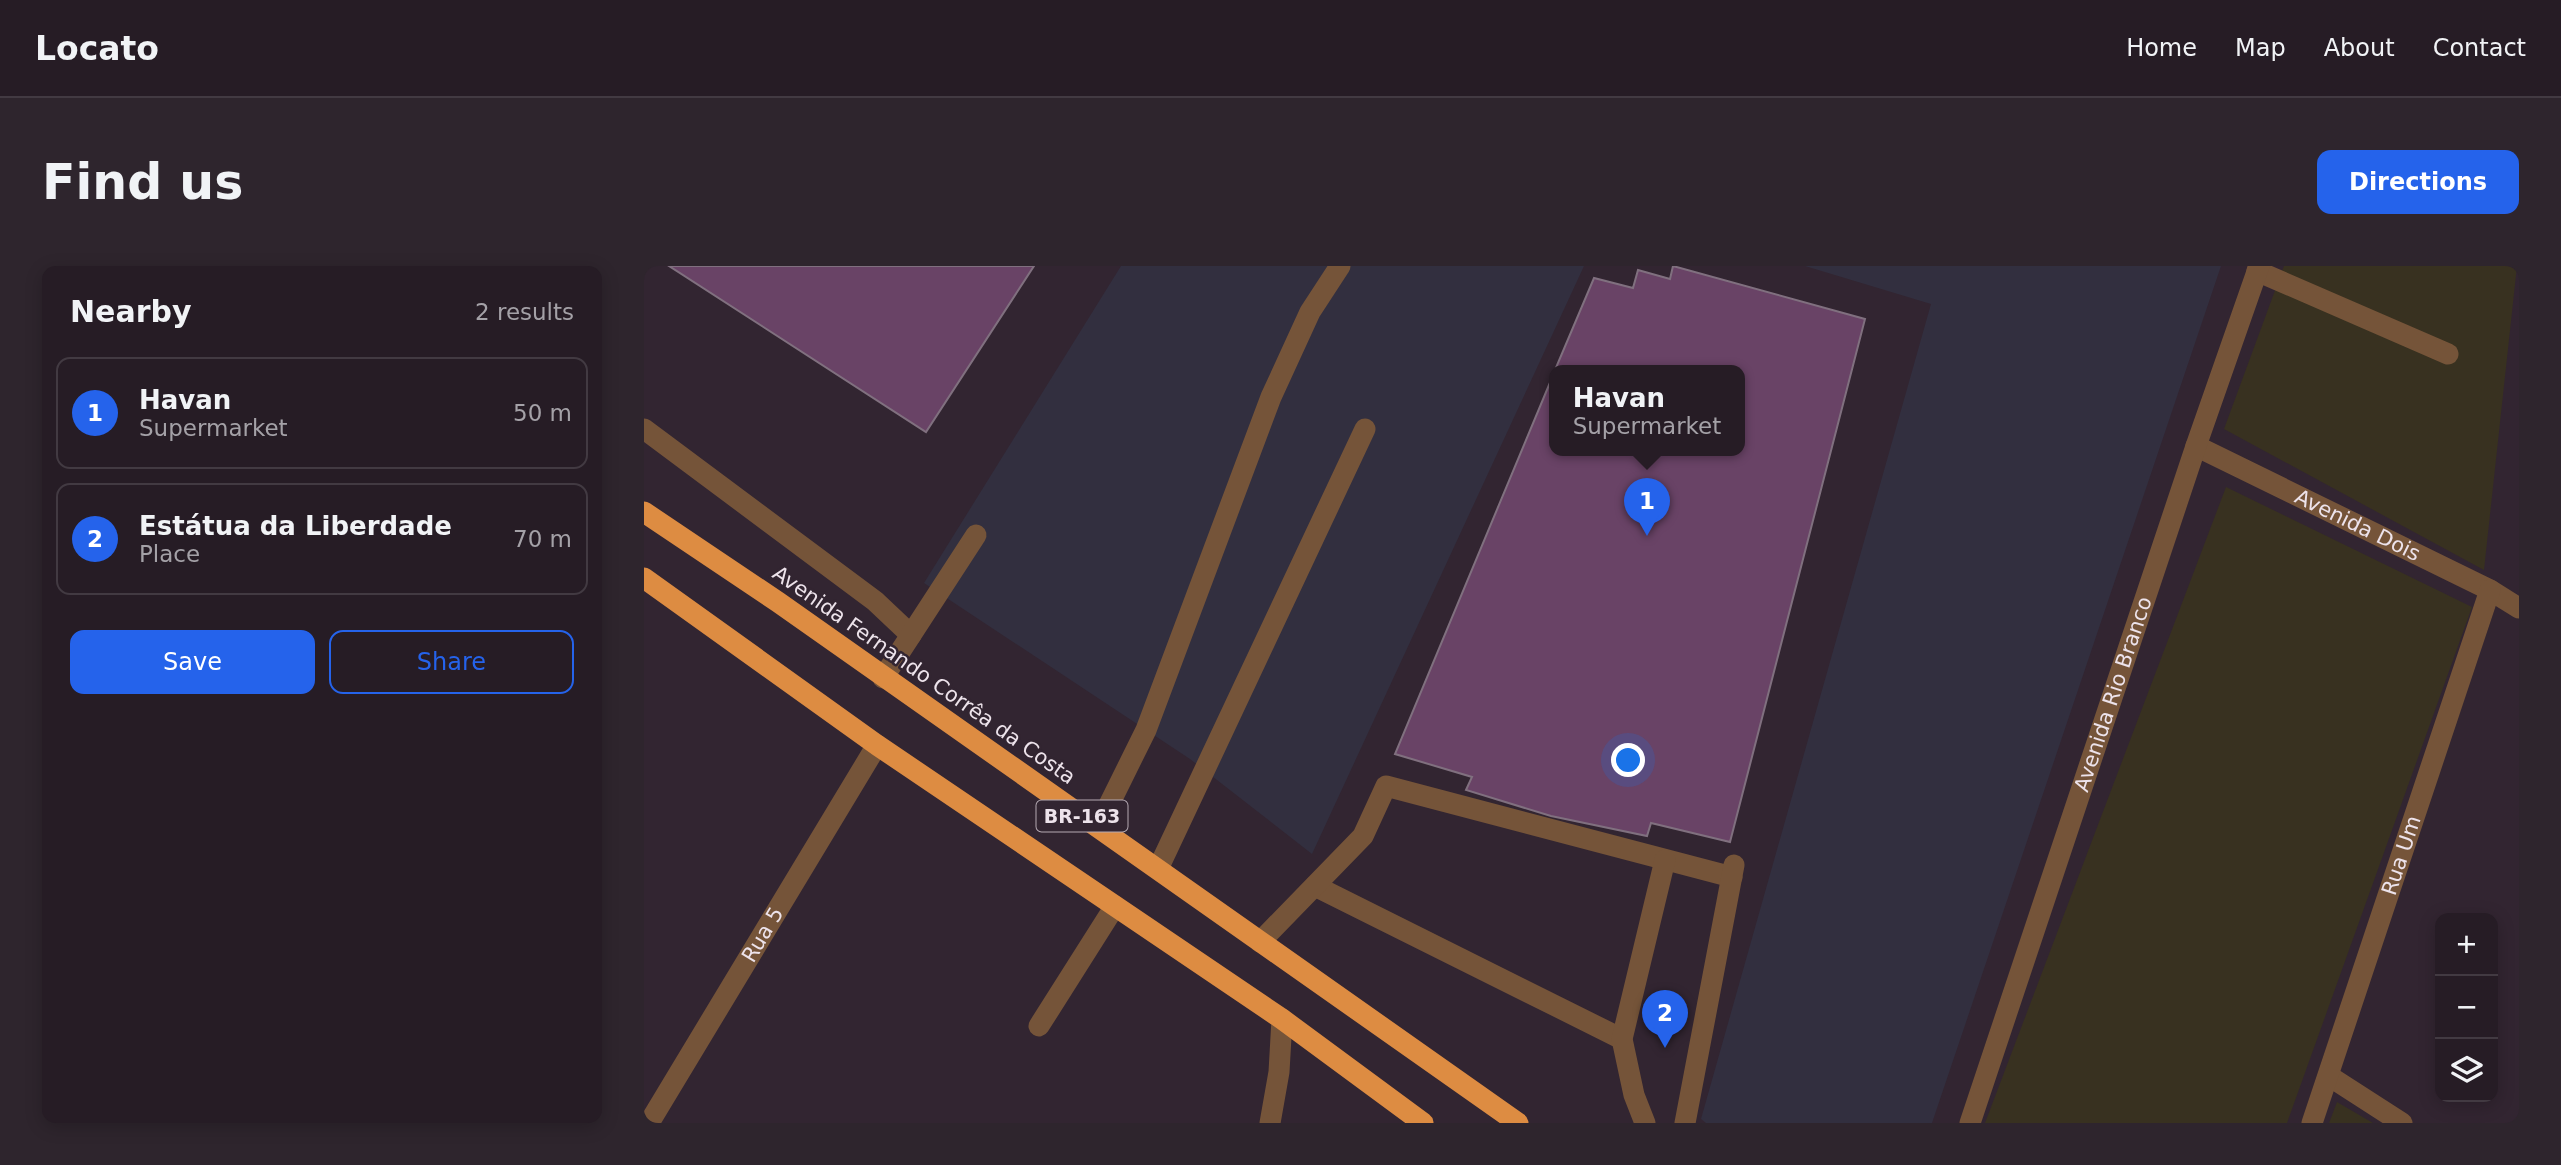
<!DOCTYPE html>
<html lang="en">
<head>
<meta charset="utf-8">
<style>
  :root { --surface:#261c25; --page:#2e252d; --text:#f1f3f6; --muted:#a4a1a7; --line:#423a42; --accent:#2563eb }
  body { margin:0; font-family:"DejaVu Sans",sans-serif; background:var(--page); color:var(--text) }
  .controls { position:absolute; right:21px; bottom:21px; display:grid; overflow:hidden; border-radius:14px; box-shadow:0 4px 18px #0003 }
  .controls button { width:63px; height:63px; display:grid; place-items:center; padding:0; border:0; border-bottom:2px solid var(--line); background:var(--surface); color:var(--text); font:35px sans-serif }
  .you { position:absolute; left:985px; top:495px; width:24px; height:24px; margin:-18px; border:5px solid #fff; border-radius:50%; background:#1a73e8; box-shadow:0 0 0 10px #1a73e833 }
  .badge { display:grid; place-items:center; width:46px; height:46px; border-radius:50%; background:var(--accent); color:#fff; font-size:23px; font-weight:700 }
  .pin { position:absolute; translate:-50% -58px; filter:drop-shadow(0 2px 4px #0008) }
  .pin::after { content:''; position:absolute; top:37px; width:24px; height:21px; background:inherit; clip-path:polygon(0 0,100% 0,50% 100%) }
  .popup { position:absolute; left:905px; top:99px; width:196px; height:91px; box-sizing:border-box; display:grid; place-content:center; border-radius:14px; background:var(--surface); filter:drop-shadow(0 2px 5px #0005); font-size:23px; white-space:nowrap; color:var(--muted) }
  .popup b { font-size:26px; color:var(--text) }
  .popup::after { content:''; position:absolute; left:50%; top:100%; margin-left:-14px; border:14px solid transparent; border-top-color:var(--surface) }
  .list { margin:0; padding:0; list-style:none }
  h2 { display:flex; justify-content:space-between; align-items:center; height:91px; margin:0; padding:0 28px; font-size:30px }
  h2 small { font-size:23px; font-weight:400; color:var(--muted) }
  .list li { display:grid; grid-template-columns:46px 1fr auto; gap:21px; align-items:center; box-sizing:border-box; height:112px; margin:0 14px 14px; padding:0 14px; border:2px solid var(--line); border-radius:14px }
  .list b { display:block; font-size:26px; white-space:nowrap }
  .list p { margin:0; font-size:23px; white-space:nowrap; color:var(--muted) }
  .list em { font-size:23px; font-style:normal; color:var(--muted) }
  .actions { display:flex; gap:14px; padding:21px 28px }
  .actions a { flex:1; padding:16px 0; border:2px solid var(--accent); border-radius:14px; text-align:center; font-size:24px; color:var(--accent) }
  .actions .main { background:var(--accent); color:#fff }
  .icon { flex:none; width:38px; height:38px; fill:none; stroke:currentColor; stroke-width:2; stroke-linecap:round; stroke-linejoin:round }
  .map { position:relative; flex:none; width:1875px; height:857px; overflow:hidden; border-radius:14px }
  header { display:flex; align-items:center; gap:42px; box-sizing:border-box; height:98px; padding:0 35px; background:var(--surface); border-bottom:2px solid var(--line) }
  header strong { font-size:33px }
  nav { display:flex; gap:38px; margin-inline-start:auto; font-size:24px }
  .intro { display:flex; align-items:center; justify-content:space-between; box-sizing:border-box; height:168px; padding:0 42px }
  h1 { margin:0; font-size:49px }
  .button { padding:18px 32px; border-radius:14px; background:var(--accent); color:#fff; font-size:24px; font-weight:700 }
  main { display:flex; gap:42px; padding:0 42px }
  aside { flex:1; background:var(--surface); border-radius:14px; box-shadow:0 4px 18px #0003 }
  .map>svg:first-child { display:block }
  .commercial { fill:#383120 }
  .industrial { fill:#322f3f }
  .building { fill:#694366; stroke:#80707f; stroke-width:2 }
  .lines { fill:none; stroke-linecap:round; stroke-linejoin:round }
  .minor { stroke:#755439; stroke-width:21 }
  .highway { stroke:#dd8c42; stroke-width:21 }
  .labels { text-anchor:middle; stroke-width:5; stroke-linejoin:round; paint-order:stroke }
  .shield { fill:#322531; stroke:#b5aab3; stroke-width:2 }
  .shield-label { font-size:19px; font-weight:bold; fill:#ede3eb }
  .street-label { font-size:21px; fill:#ede3eb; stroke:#322531 }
</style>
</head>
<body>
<header>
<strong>Locato</strong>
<nav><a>Home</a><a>Map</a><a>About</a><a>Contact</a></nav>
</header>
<div class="intro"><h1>Find us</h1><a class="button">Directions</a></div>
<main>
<aside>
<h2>Nearby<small>2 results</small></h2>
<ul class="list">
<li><span class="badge">1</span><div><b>Havan</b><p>Supermarket</p></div><em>50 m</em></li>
<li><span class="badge">2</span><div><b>Estátua da Liberdade</b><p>Place</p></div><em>70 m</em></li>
</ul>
<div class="actions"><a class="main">Save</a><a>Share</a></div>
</aside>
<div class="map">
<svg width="1875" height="857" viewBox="0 0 1875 857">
  <rect width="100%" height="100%" fill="#322531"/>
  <g class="commercial">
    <polygon points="1640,0 1873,0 1840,304 1580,163"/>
    <polygon points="1582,221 1828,341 1643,857 1341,857"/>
    <polygon points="1693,836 1729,857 1685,857"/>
  </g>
  <g class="industrial">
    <polygon points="477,0 940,0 668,588 546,493 280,317"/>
    <polygon points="1161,0 1577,0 1288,857 1062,857 1057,853 1287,38"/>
  </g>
  <g class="building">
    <polygon points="25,0 390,0 282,166"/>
    <polygon points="1029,0 1221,53 1086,576 1007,557 1003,570 907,550 822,524 828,511 751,488 910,107 910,184 1096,184 1096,104 911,104 950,12 989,22 994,4 1026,13"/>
  </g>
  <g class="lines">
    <g class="minor">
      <polyline points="1613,5 1804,88"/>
      <polyline points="0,163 231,335 267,369"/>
      <path id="s1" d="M1552 180 1846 324 1875 342"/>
      <polyline points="239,412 332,269"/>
      <polyline points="454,561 502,464 627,131 666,46 696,0"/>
      <polyline points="514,603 721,163"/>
      <polyline points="671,620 978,773"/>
      <polyline points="616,676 719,570 742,520 1088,611"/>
      <polyline points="395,760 471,640"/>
      <polyline points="1685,810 1758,857"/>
      <path id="s2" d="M5 857 233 479"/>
      <polyline points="626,857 635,806 638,753"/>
      <polyline points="1001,857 990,829 978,773 1021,594"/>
      <polyline points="1041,857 1090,599"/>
      <path id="s3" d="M1326 857 1552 180 1615 0"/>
      <path id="s4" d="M1668 857 1846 324"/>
    </g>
    <g class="highway">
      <polyline points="0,246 134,336 874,857"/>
      <polyline points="0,312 233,479 638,753 779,857"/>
    </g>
  </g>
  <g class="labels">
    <rect class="shield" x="392.5" y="534.5" width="91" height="31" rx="5"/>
    <g class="shield-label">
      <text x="438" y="557">BR-163</text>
    </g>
    <g class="street-label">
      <text dy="7" stroke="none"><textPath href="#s1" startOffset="180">Avenida Dois</textPath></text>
      <text transform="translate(280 409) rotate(35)" y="7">Avenida Fernando Corrêa da Costa</text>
      <text dy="7" stroke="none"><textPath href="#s3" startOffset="452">Avenida Rio Branco</textPath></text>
      <text dy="7" stroke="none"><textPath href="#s4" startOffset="282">Rua Um</textPath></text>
      <text dy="7" stroke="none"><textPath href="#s2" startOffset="220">Rua 5</textPath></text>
    </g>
  </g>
</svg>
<div class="controls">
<button>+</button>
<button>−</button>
<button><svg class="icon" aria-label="layers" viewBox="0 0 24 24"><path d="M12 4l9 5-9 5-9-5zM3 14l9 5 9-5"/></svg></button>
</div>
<div class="you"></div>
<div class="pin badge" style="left:1003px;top:270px">1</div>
<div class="popup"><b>Havan</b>Supermarket</div>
<div class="pin badge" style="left:1021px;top:782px">2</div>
</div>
</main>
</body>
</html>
